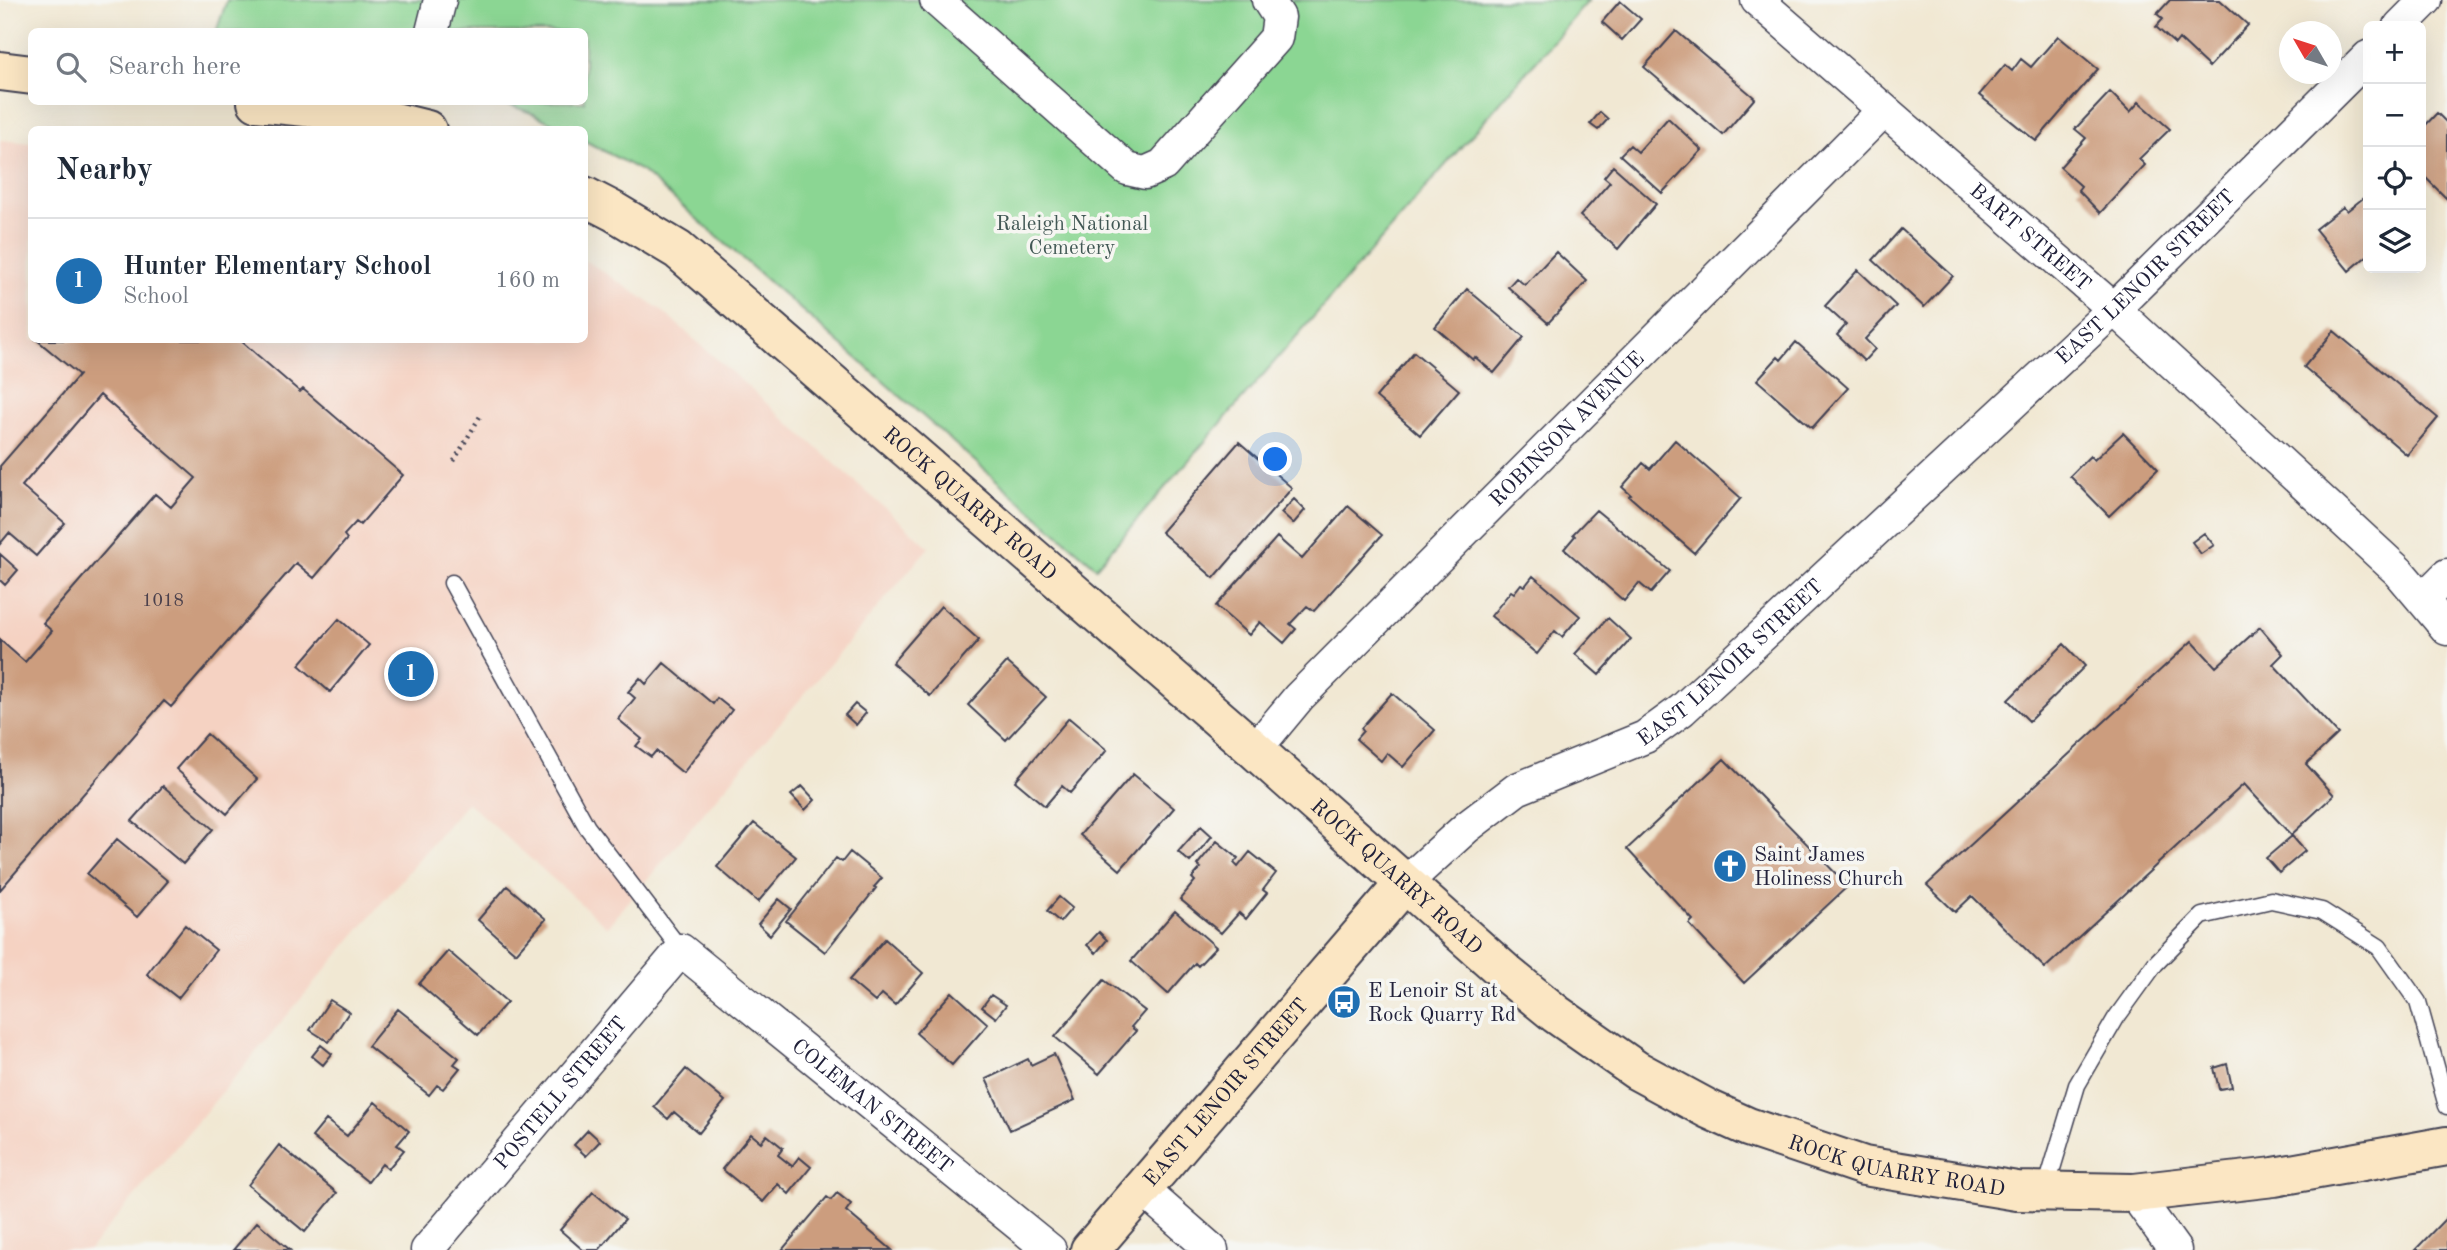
<!DOCTYPE html>
<meta charset="utf-8">
<style>
:root{--surface:#fff;--page:#f6f6f7;--text:#1f2937;--muted:#747a83;--line:#e0e1e3;--accent:#1f6fb2}
body{margin:0;font-family:"Old Standard TT",serif;background:var(--page);color:var(--text)}
.controls{position:absolute;right:21px;top:21px;display:grid;overflow:hidden;border-radius:10px;box-shadow:0 7px 28px #0002}
.controls button{width:63px;height:63px;display:grid;place-items:center;padding:0;border:0;border-bottom:2px solid var(--line);background:var(--surface);color:var(--text);font:35px sans-serif}
.compass{position:absolute;left:2279px;top:21px;width:63px;height:63px;border-radius:50%;background:var(--surface);box-shadow:0 7px 28px #0002;rotate:309deg}
.you{position:absolute;left:1276px;top:460px;width:24px;height:24px;margin:-18px;border:5px solid #fff;border-radius:50%;background:#1a73e8;box-shadow:0 0 0 10px #1a73e833}
.badge{display:grid;place-items:center;width:46px;height:46px;border-radius:50%;background:var(--accent);color:#fff;font-size:23px;font-weight:700}
.pin{position:absolute;translate:-50% -50%;border:4px solid #fff;box-shadow:0 2px 7px #0006}
.list{margin:0;padding:0;list-style:none}
h2{display:flex;justify-content:space-between;align-items:center;height:91px;margin:0;padding:0 28px;font-size:30px}
h2 small{font-size:23px;font-weight:400;color:var(--muted)}
.list li{display:grid;grid-template-columns:46px 1fr auto;gap:21px;align-items:center;box-sizing:border-box;height:126px;padding:0 28px;border-top:2px solid var(--line)}
.list b{display:block;font-size:26px;white-space:nowrap}
.list p{margin:0;font-size:23px;white-space:nowrap;color:var(--muted)}
.list em{font-size:23px;font-style:normal;color:var(--muted)}
.icon{flex:none;width:38px;height:38px;fill:none;stroke:currentColor;stroke-width:2;stroke-linecap:round;stroke-linejoin:round}
.map{position:relative;flex:none;width:2447px;height:1250px;overflow:hidden}
.search{position:absolute;background:var(--surface);box-shadow:0 7px 28px #0002;left:28px;top:28px;width:560px;height:77px;display:flex;align-items:center;gap:18px;box-sizing:border-box;padding:0 24px;border-radius:10px;color:var(--muted);font-size:26px}
.panel{position:absolute;background:var(--surface);box-shadow:0 7px 28px #0002;left:28px;top:126px;width:560px;height:217px;border-radius:10px}
.map>svg:first-child{display:block}
</style>
<div class="map">
<svg width="2447" height="1250" viewBox="0 0 2447 1250">
<rect width="100%" height="100%" fill="#f6f6f2"/>
<filter id="ink" filterUnits="userSpaceOnUse"><feTurbulence type="fractalNoise" baseFrequency=".0143" numOctaves="2"/><feDisplacementMap in="SourceGraphic" scale="14" xChannelSelector="R" yChannelSelector="G"/><feConvolveMatrix kernelMatrix="1 2 1 2 8 2 1 2 1" color-interpolation-filters="sRGB"/></filter>
<filter id="wash" filterUnits="userSpaceOnUse"><feTurbulence type="fractalNoise" baseFrequency=".00686" numOctaves="4" result="noise"/><feDisplacementMap in="SourceGraphic" scale="28" xChannelSelector="R" yChannelSelector="G"/><feGaussianBlur stdDeviation="1.57" result="paint"/><feColorMatrix in="noise" values="0 0 0 0 0 0 0 0 0 0 0 0 0 0 0 0 0 1.4 0 .05"/><feComposite in="paint" operator="in"/></filter>
<g filter="url(#wash)">
<rect width="100%" height="100%" fill="#f1e8d3"/>
<path fill="#f5d2c2" d="M0 140 31 143 32 340H584L585 260 660 309 929 547 607 927 467 802 89 1250H0Z"/>
<path fill="#8bd693" stroke="#567c67" stroke-width="2" d="M227 0H1589L1096 567 642 171 585 141 584 130 563 129 534 114 501 102H584V32H216Z"/>
<g id="blocks">
<path fill="#cc9d7e" d="M2170 0H2220L2248 25 2209 67 2179 39 2175 44 2156 27 2163 19 2157 14Z
M1620 1 1641 19 1622 40 1602 22Z
M1676 31 1755 98 1723 135 1644 67Z
M2058 36 2098 69 2036 141 1979 95 2005 65 2012 71 2021 59 2031 67Z
M2110 92 2130 112 2139 102 2170 129 2139 159 2145 165 2100 213 2078 190 2081 186 2060 167 2086 138 2075 129Z
M1600 112 1608 119 1598 130 1590 124Z
M2437 113 2447 123V199L2421 173V130Z
M1668 118 1702 150 1662 193 1620 155 1630 145 1638 152Z
M1613 166 1656 204 1618 249 1580 216 1610 182 1604 177Z
M2367 195 2368 255 2349 271 2315 229 2343 207 2347 211Z
M1901 229 1953 276 1924 307 1873 260Z
M1556 252 1587 281 1548 323 1508 287 1516 278 1525 285Z
M1858 270 1896 306 1865 339 1875 349 1864 361 1837 335 1846 325 1825 306Z
M1467 289 1524 337 1494 373 1475 357 1473 360 1435 327Z
M2334 331 2438 418 2407 455 2304 367Z
M37 340H240L300 392 303 389 403 475 360 525 356 522 344 535 347 539 314 578 296 563 171 707 164 701 0 890V640L25 662 52 631 43 623 155 494 171 507 196 478 100 395 22 486 65 523 36 556 9 533 0 544V466L79 375Z
M1796 342 1848 388 1812 428 1757 380 1778 357 1781 360Z
M1414 352 1459 390 1420 435 1376 397Z
M2123 433 2158 469 2109 516 2070 476 2090 456 2094 460Z
M1675 440 1741 498 1694 553 1629 496 1631 495 1622 487 1643 463 1650 469Z
M1239 442 1292 488 1214 578 1161 532Z
M1294 499 1305 510 1293 524 1281 513Z
M1348 506 1382 535 1314 611 1307 606 1290 624 1296 629 1284 643 1260 622 1249 635 1216 606 1277 537 1302 559Z
M1596 510 1670 571 1651 593 1639 583 1624 601 1564 549 1575 536 1573 534Z
M2204 533 2214 545 2201 554 2192 542Z
M0 554 18 570 5 585 0 580Z
M1533 576 1580 616 1562 637 1555 631 1537 654 1491 616 1511 591 1514 593 1521 584 1525 586Z
M941 606 979 640 930 696 892 663Z
M1608 618 1631 639 1599 675 1575 654Z
M339 619 369 645 330 692 299 665Z
M2260 627 2283 654 2273 664 2338 734 2306 764 2334 795 2291 835 2244 784 2045 968 1972 896 1955 912 1927 885 2192 641 2216 667Z
M2064 644 2085 666 2029 721 2008 700Z
M1007 662 1046 697 1006 740 968 705Z
M664 663 713 704 717 698 732 710 683 773 656 751 651 757 636 746 642 739 618 719 635 698 628 692 640 678 646 684Z
M1392 693 1435 730 1403 767 1387 753 1381 761 1356 739 1363 731 1361 728Z
M855 704 866 713 856 725 845 715Z
M1069 718 1107 750 1070 793 1062 786 1045 806 1015 781Z
M207 734 257 779 227 814 176 769Z
M1724 759 1848 886 1744 983 1689 924 1693 920 1627 849Z
M1133 774 1174 808 1120 870 1080 835Z
M163 786 213 829 183 864 132 821Z
M802 786 815 800 805 810 791 795Z
M754 823 796 857 758 902 717 867Z
M1201 826 1212 836 1190 862 1178 852Z
M2292 836 2305 851 2279 873 2266 858Z
M117 839 168 881 137 917 87 874Z
M1217 841 1238 858 1234 863 1238 867 1250 852 1276 873 1263 890 1267 893 1246 919 1239 913 1221 933 1180 899 1195 881 1192 878 1201 868 1197 865Z
M850 852 882 878 874 887 876 888 825 952 786 921 836 858 842 862Z
M507 886 546 919 516 953 478 920Z
M1059 897 1072 908 1060 922 1047 911Z
M779 899 791 909 770 935 758 924Z
M1175 911 1216 947 1198 966 1195 963 1168 994 1131 961Z
M185 925 216 950 178 998 147 974Z
M1099 932 1107 940 1096 953 1087 945Z
M885 939 923 973 895 1005 882 994 875 1002 849 980Z
M448 951 507 1002 478 1035 419 984Z
M1104 980 1145 1011 1131 1027 1136 1031 1099 1074 1055 1037Z
M952 992 988 1024 952 1065 916 1033Z
M991 995 1006 1005 996 1018 982 1007Z
M330 1000 349 1012 329 1042 310 1030Z
M398 1009 459 1058 454 1064 460 1068 443 1089 437 1085 429 1095 368 1046Z
M321 1045 332 1054 323 1065 312 1056Z
M1054 1054 1075 1100 1010 1130 986 1079 1028 1059 1031 1065Z
M2227 1064 2232 1087 2219 1089 2214 1068Z
M686 1069 725 1101 699 1133 674 1112 668 1119 654 1107Z
M375 1102 409 1131 397 1145 404 1150 388 1169 382 1164 368 1182 312 1137 326 1120 347 1136Z
M588 1130 600 1141 586 1156 574 1145Z
M751 1134 761 1142 767 1135 783 1148 778 1155 792 1166 799 1157 811 1167 789 1194 778 1184 763 1202 722 1169Z
M279 1145 337 1193 305 1232 248 1185Z
M593 1192 625 1219 599 1250H583L560 1230Z
M837 1193 851 1204 846 1211 892 1250H782L827 1197 831 1200Z
M2447 1217V1250H2415Z
M257 1222 290 1250H233Z"/>
</g>
</g>
<g filter="url(#ink)">
<use href="#blocks" fill-opacity="0" stroke="#414052" stroke-width="2"/>
<g fill="none" stroke-linecap="round" stroke-linejoin="round">
<g stroke="#414052" stroke-width="19">
<path id="service" d="M452 583 587 827 681 950
M2045 1192 2077 1085 2116 1018 2155 964 2202 916 2271 900 2322 911 2379 947 2418 1002 2447 1106"/>
</g>
<g stroke="#414052" stroke-width="35">
<g id="minor">
<path d="M936 0 1127 169 1145 173 1163 165 1276 38 1279 17 1268 0"/>
<path id="s1" d="M1757 0 2114 309 2399 572 2447 629"/>
<path d="M2400 26 2426 0"/>
<path d="M432 32 440 0"/>
<path d="M2423 599 2447 575"/>
<path id="s2" d="M1255 750 1299 697 1883 111"/>
<path id="s3" d="M1404 884 1467 827 1517 789 1645 737 1682 710 2114 309 2368 57"/>
<path d="M1142 1189 1212 1250"/>
<path d="M2134 1193 2175 1250"/>
<path id="s4" d="M427 1250 681 950 1050 1250"/>
</g>
</g>
<g stroke="#414052" stroke-width="42">
<g id="secondary">
<path d="M0 71 32 75"/>
<path d="M257 102 354 112 427 130"/>
<path id="s5" d="M584 196 613 211 678 250 1255 750 1508 975 1556 1014 1636 1070 1708 1109 1748 1127 1864 1166 2017 1191 2134 1193 2274 1177 2447 1146"/>
<path id="s6" d="M1090 1250 1404 884"/>
</g>
</g>
<path stroke="#414052" stroke-width="4.5" stroke-dasharray="2 5" stroke-linecap="butt" d="M454 461 482 413"/>
<use href="#service" stroke="#fff" stroke-width="16"/>
<use href="#minor" stroke="#fff" stroke-width="32"/>
<use href="#secondary" stroke="#fbe6c3" stroke-width="38"/>
</g>
</g>
<defs>
<g id="church-disc" transform="scale(1.75)"><circle r="9.5" fill="#1f6fb2" stroke="#f6f6f2"/><path d="M-1.2-6h2.4v3.5h3.3v2.4h-3.3V6h-2.4V-.1h-3.3v-2.4h3.3Z" fill="#fff"/></g>
<g id="bus-disc" transform="scale(1.75)"><circle r="9.5" fill="#1f6fb2" stroke="#f6f6f2"/><path d="M-5-6H5V4H4V6H2V4H-2V6H-4V4H-5ZM-3.5-4V0h7V-4ZM-3.5 1.2v1.5H-2V1.2ZM2 1.2v1.5H3.5V1.2Z" fill="#fff"/></g>
</defs>
<g fill-rule="evenodd">
<use href="#church-disc" x="1730" y="866"/>
<use href="#bus-disc" x="1344" y="1002"/>
</g>
<g text-anchor="middle" stroke-width="7" stroke-linejoin="round" paint-order="stroke">
<g font-size="18" fill="#4c414c">
<text x="163" y="606">1018</text>
</g>
<g font-size="21" fill="#425855" stroke="#f6f6f2">
<text x="1072" y="230">Raleigh National<tspan x="1072" dy="24">Cemetery</tspan></text>
</g>
<g font-size="21" fill="#22223b" stroke="#f6f6f2">
<text dy="7" stroke="none"><textPath href="#s1" startOffset="362">BART STREET</textPath></text>
<text dy="7" stroke="none"><textPath href="#s3" startOffset="966">EAST LENOIR STREET</textPath></text>
<text dy="7" stroke="none"><textPath href="#s2" startOffset="448">ROBINSON AVENUE</textPath></text>
<text dy="7" stroke="none"><textPath href="#s5" startOffset="495">ROCK QUARRY ROAD</textPath></text>
<text dy="7" stroke="none"><textPath href="#s3" startOffset="399">EAST LENOIR STREET</textPath></text>
<text dy="7" stroke="none"><textPath href="#s5" startOffset="1062">ROCK QUARRY ROAD</textPath></text>
<text dy="7" stroke="none"><textPath href="#s6" startOffset="208">EAST LENOIR STREET</textPath></text>
<text dy="7" stroke="none"><textPath href="#s4" startOffset="206">POSTELL STREET</textPath></text>
<text dy="7" stroke="none"><textPath href="#s4" startOffset="640">COLEMAN STREET</textPath></text>
<text dy="7" stroke="none"><textPath href="#s5" startOffset="1650">ROCK QUARRY ROAD</textPath></text>
</g>
<g font-size="21" fill="#22223b" stroke="#f6f6f2" text-anchor="start">
<text x="1754" y="861">Saint James<tspan x="1754" dy="24">Holiness Church</tspan></text>
<text x="1368" y="997">E Lenoir St at<tspan x="1368" dy="24">Rock Quarry Rd</tspan></text>
</g>
</g>
</svg>
<div class="controls">
<button>+</button>
<button>−</button>
<button><svg class="icon" aria-label="locate" viewBox="0 0 24 24"><circle cx="12" cy="12" r="6"/><path d="M12 2v4M12 18v4M2 12h4M18 12h4"/></svg></button>
<button><svg class="icon" aria-label="layers" viewBox="0 0 24 24"><path d="M12 4l9 5-9 5-9-5zM3 14l9 5 9-5"/></svg></button>
</div>
<svg class="compass" viewBox="-18 -18 36 36"><path d="M0-13l5 13h-10z" fill="#e53935"/><path d="M0 13l5-13h-10z" fill="#747a83"/></svg>
<div class="you"></div>
<div class="pin badge" style="left:411px;top:674px">1</div>
<div class="search"><svg class="icon" aria-label="search" viewBox="0 0 24 24"><circle cx="10" cy="10" r="6"/><path d="M15 15l6 6"/></svg>Search here</div>
<section class="panel">
<h2>Nearby<small></small></h2>
<ul class="list">
<li><span class="badge">1</span><div><b>Hunter Elementary School</b><p>School</p></div><em>160 m</em></li>
</ul>
</section>
</div>
